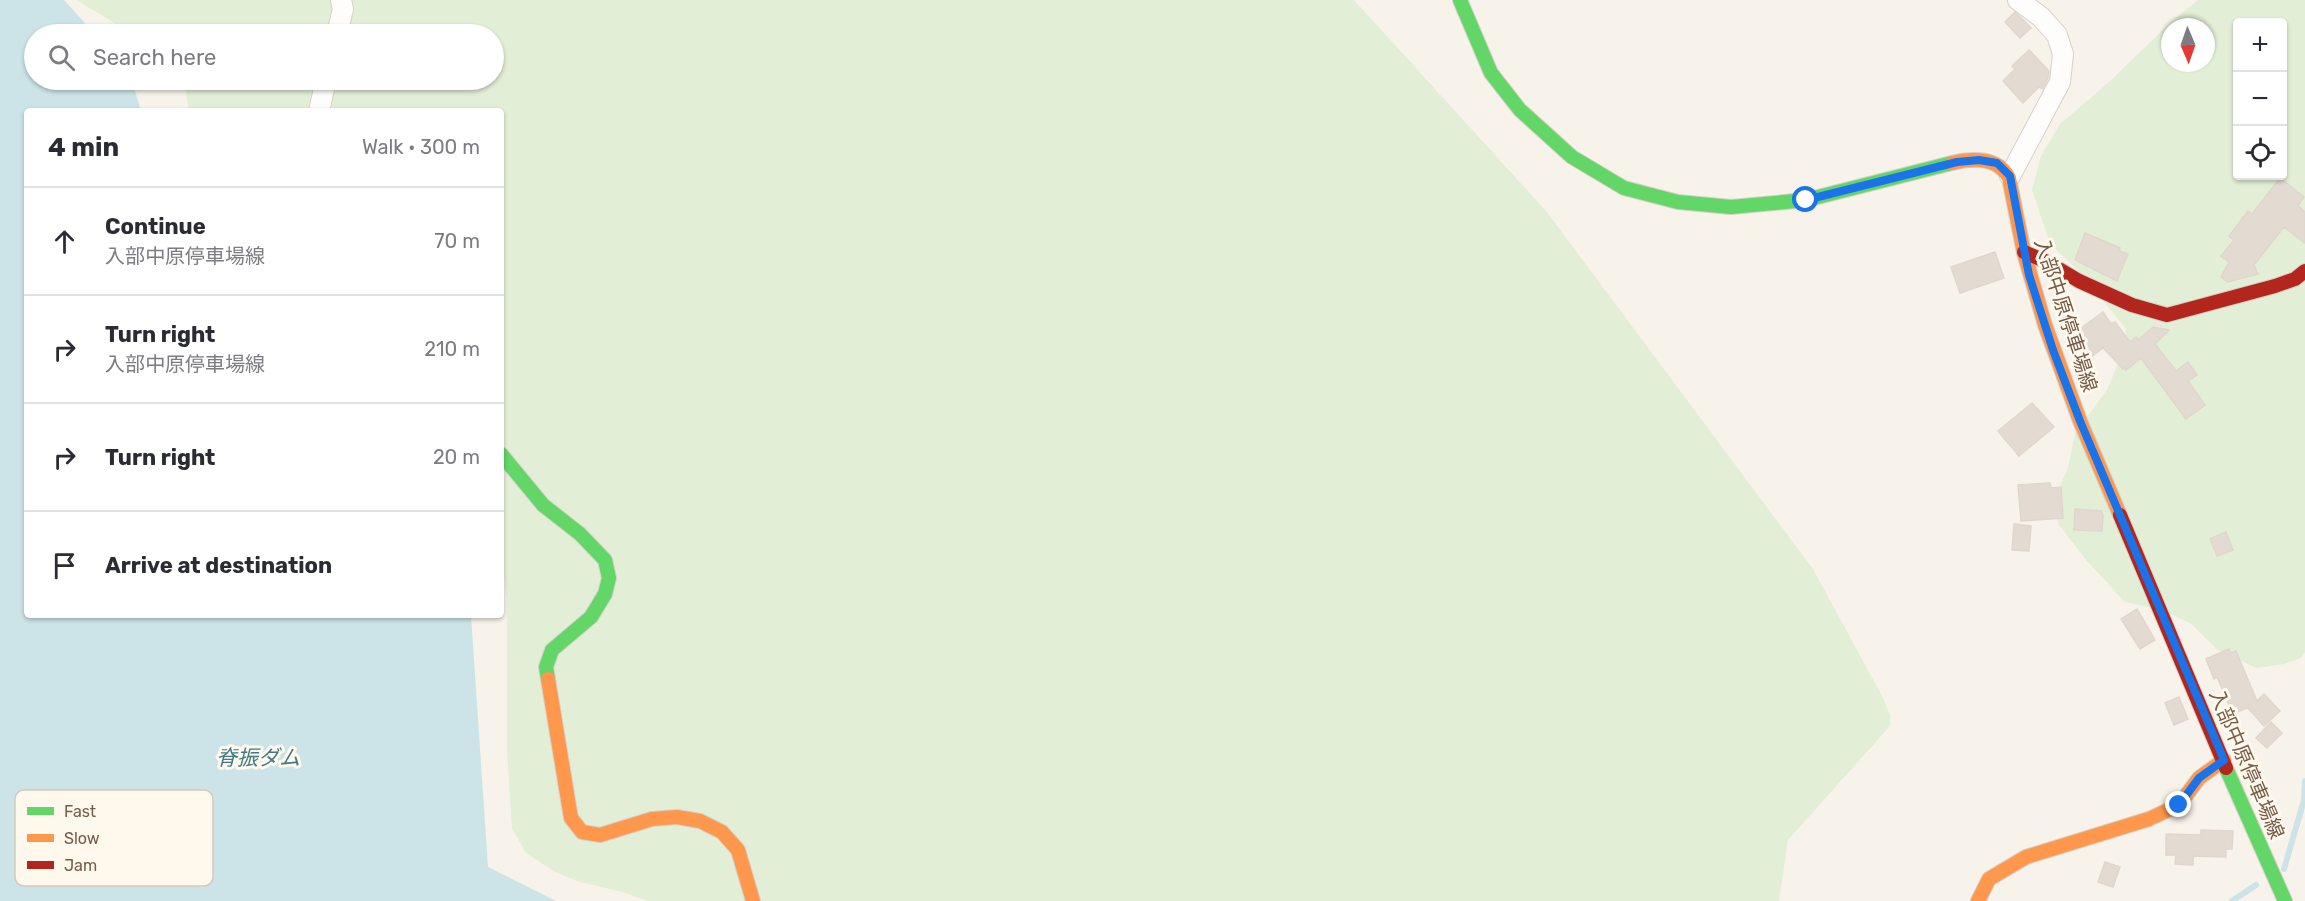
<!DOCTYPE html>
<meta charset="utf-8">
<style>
:root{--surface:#fff;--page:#f7f7f7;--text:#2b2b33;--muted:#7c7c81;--line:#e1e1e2}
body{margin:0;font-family:Rubik,"Noto Sans JP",sans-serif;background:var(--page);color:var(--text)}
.controls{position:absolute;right:18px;top:18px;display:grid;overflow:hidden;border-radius:6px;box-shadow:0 2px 4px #0004}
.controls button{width:54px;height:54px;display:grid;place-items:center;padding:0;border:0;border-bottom:2px solid var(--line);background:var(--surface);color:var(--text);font:30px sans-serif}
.compass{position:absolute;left:2161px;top:18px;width:54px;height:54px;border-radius:50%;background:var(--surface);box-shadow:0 2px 4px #0004;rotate:178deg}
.stop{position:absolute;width:18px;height:18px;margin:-14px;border:4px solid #1a73e8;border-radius:50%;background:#fff}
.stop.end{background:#1a73e8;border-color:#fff;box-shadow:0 2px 6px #0008}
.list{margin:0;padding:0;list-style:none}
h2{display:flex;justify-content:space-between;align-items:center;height:78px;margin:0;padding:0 24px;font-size:26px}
h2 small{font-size:20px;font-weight:400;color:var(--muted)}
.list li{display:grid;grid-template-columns:39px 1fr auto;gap:18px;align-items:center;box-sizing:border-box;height:108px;padding:0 24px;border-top:2px solid var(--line)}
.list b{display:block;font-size:22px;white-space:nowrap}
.list p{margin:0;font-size:20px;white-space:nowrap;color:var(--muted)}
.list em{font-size:20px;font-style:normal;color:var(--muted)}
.icon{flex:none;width:33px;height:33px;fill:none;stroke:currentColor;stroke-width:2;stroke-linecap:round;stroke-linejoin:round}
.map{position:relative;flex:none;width:2305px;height:901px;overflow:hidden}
.search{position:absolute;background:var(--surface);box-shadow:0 2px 4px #0004;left:24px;top:24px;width:480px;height:66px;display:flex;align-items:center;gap:15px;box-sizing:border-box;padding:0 21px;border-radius:33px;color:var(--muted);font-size:22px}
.panel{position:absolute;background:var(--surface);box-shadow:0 2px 4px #0004;left:24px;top:108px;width:480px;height:510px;border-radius:6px}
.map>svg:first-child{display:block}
</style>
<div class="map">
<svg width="2305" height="901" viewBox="0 0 2305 901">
<rect width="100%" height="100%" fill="#f7f3ea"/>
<path fill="#e2eed5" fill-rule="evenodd" d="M76 0H1354L1546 211 1813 569 1882 696 1890 715V726L1788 840 1779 901H647L626 893 577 881 555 872 526 853 512 828 507 752V601L504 573 501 570V111H189L186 92 177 80H494V34H129L110 20Z
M2198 0H2305V652L2301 658 2284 664 2256 668 2218 650 2190 623 2162 610 2125 602 2087 561 2059 525 2053 502 2068 468 2075 433 2107 390 2125 347 2126 329 2081 273 2050 244 2032 190 2041 156 2060 124 2108 83 2171 22ZM2238 22H2282V176H2238ZM2170 27H2206V63H2170Z"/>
<path fill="#cce4e7" d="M0 0H64L95 34H34V80H132L141 111H27V615H471L488 867 556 901H0Z"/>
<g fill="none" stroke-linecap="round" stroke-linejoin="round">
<path stroke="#cce4e7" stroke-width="6" d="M2284 869 2304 800 2305 781
M2232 901 2256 885"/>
</g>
<path fill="#e3dbd2" stroke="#e0d6cc" stroke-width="1.5" d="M2015 12 2031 28 2020 38 2005 22Z
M2029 50 2049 71 2048 78 2043 89 2039 87 2023 103 2003 81 2015 69 2012 66Z
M2280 178 2304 197 2298 206 2305 212V243L2284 227 2254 265 2258 274 2228 282 2221 277 2229 262 2221 256 2234 240 2229 236 2248 211 2252 214Z
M2085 233 2120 248 2119 251 2128 254 2117 281 2075 260Z
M1995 252 2004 278 1960 293 1951 267Z
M2103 312 2111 324 2115 322 2130 342 2136 337 2138 340 2153 327 2169 330 2155 344 2176 371 2188 362 2197 375 2188 381 2205 405 2186 419 2141 358 2126 370 2124 367 2123 369 2103 348 2086 361 2068 338Z
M2032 403 2054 427 2019 456 1998 431Z
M2050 483 2051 488 2061 487 2063 518 2021 521 2018 485Z
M2075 509 2101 511 2103 515 2102 531 2074 530Z
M2014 524 2031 526 2029 551 2012 550Z
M2226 532 2233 550 2217 556 2210 539Z
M2137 609 2155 640 2140 649 2121 619Z
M2229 649 2231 653 2236 651 2257 701 2264 694 2280 711 2264 726 2248 708 2249 707 2233 714 2217 677 2214 679 2206 659Z
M2179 697 2188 719 2174 725 2165 703Z
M2271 722 2282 733 2267 748 2256 738Z
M2201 830 2233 831 2232 849H2226V857L2193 856V865L2175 864 2176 855H2166V834L2201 835Z
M2105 862 2120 867 2113 887 2098 882Z"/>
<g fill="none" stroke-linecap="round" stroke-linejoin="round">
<g stroke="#d6d0c9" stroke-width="22">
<path id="street" d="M337 34 343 9 341 0
M319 111 326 80
M2010 176 2060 82 2063 54 2057 35 2041 17 2018 0"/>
</g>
<g stroke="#d6cfc7" stroke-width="16">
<path id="fast" d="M1460 0 1491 73 1520 110 1572 157 1624 188 1678 202 1731 207 1806 200 1952 163
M501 454 543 505 580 534 605 560 609 578 605 594 591 617 552 650 546 667 548 679
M2226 768 2285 901"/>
</g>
<g stroke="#d6cfc7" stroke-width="16">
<path id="slow" d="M1952 163C1972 158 1998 157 2009 178L2024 253 2045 325 2080 421 2120 515
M548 679 571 818 582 832 600 835 652 819 677 817 700 821 722 832 738 850 753 901
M1978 901 1989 879 2026 857 2149 819 2179 805 2199 778 2224 760"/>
</g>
<g stroke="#d6cfc7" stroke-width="16">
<path id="jam" d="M2024 252 2047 262 2079 281 2132 305 2167 315 2275 286 2295 279 2305 271
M2120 515 2226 768"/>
</g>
<use href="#street" stroke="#fefdfc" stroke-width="20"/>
<use href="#fast" stroke="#63d668" stroke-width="14"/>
<use href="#slow" stroke="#ff974d" stroke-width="14"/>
<use href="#jam" stroke="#b3261e" stroke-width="14"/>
</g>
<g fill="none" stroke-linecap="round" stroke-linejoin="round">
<path stroke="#1a73e8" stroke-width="8" d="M1806 200 1957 162 1979 160 1997 163 2010 176 2029 275 2053 350 2080 421 2224 760 2199 778 2179 805"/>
</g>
<g text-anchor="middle" stroke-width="6" stroke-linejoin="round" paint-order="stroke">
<g font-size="20" fill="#755c4a" stroke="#fff8ec">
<text transform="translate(2066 315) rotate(72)" y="7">入部中原停車場線</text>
<text transform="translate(2247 764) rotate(67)" y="7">入部中原停車場線</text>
</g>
<g font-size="21" font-style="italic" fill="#447a88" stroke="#fff8ec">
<text x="258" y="765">脊振ダム</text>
</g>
</g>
<rect x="15" y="790" width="198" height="96" rx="9" fill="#fff8ec" stroke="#d6c9bb" stroke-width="1.5"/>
<rect x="27" y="807" width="27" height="8" fill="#63d668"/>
<rect x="27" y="834" width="27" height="8" fill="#ff974d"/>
<rect x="27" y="861" width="27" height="8" fill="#b3261e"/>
<g font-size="16" fill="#755c4a">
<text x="64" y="817">Fast</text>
<text x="64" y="844">Slow</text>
<text x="64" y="871">Jam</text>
</g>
</svg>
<div class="controls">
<button>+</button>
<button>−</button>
<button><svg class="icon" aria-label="locate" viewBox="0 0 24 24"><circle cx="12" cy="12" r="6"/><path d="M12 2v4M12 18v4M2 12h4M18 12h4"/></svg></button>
</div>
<svg class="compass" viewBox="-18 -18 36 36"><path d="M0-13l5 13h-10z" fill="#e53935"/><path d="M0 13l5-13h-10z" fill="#7c7c81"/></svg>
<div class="stop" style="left:1806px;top:200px"></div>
<div class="stop end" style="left:2179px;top:805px"></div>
<div class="search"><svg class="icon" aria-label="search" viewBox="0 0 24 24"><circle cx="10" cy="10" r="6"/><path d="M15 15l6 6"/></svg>Search here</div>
<section class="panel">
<h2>4 min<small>Walk · 300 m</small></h2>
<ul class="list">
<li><svg class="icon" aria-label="ahead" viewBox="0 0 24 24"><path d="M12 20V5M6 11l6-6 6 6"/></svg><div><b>Continue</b><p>入部中原停車場線</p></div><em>70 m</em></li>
<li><svg class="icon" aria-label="right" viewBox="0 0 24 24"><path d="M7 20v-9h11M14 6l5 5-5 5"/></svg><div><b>Turn right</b><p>入部中原停車場線</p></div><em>210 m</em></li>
<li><svg class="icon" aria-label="right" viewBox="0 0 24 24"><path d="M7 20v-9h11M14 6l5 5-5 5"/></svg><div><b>Turn right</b></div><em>20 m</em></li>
<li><svg class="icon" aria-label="arrive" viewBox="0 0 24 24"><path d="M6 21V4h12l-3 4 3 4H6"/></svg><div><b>Arrive at destination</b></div></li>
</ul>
</section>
</div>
